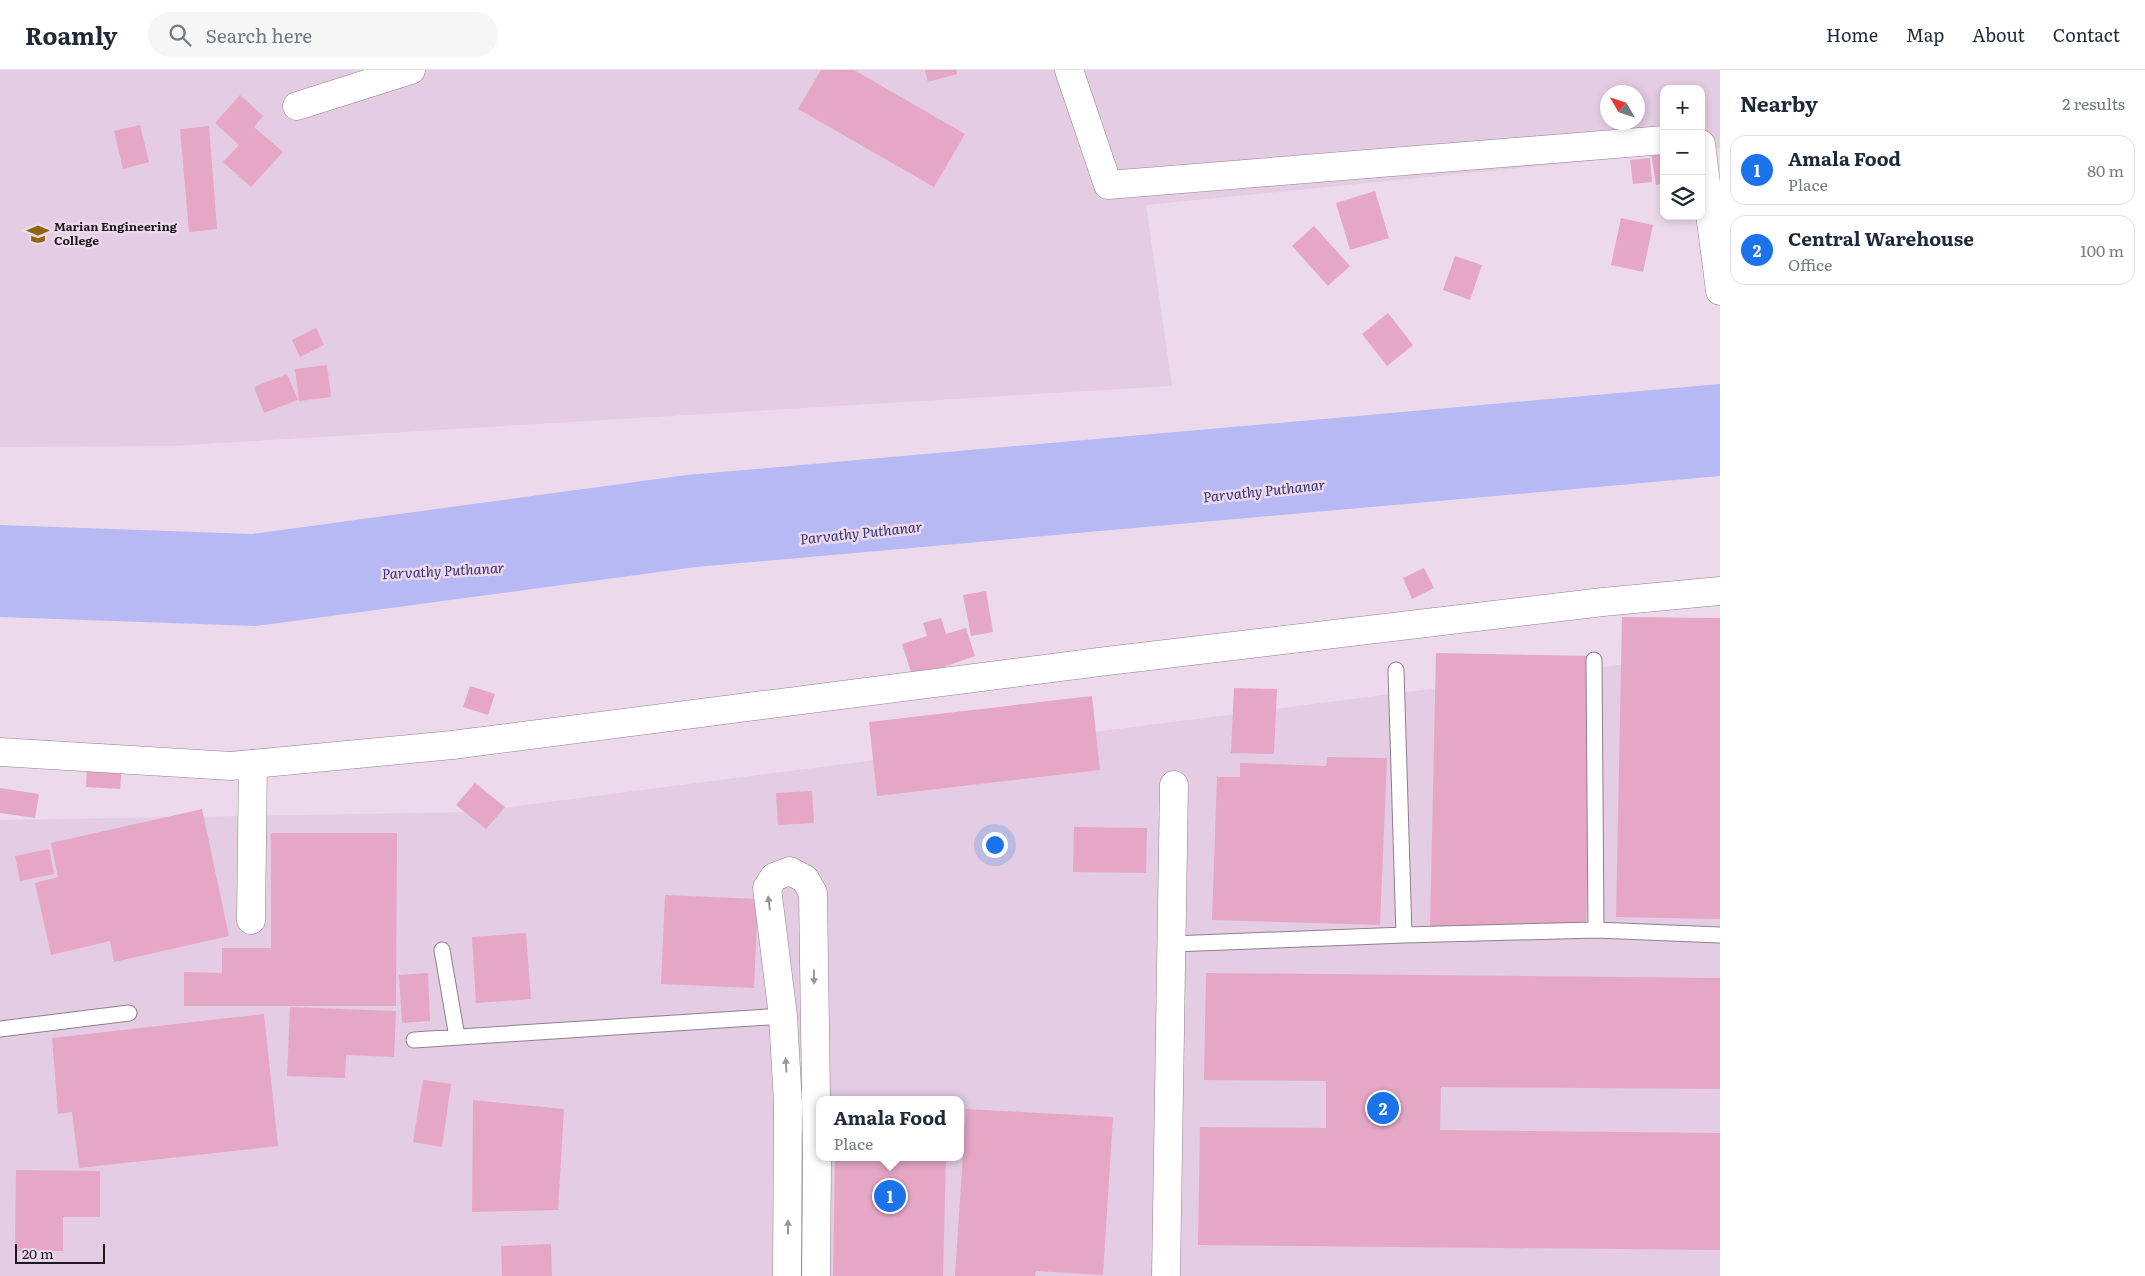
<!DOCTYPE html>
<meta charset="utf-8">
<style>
:root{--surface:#fff;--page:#f6f6f7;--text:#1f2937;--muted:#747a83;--line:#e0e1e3;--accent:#1a73e8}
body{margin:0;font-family:Literata,serif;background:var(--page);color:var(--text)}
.controls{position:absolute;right:15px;top:15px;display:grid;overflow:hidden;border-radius:10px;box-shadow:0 2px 8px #0003}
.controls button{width:45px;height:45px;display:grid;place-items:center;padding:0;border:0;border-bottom:1px solid var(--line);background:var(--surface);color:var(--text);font:25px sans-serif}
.compass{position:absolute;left:1600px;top:15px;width:45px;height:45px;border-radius:50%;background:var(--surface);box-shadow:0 2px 8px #0003;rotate:309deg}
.scale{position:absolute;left:15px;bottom:12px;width:90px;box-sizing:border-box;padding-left:5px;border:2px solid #1f181f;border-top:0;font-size:14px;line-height:18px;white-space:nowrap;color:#1f181f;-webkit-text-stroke:4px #ecdaec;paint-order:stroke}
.you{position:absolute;left:994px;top:774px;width:18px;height:18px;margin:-12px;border:4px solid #fff;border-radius:50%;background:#1a73e8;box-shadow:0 0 0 8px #1a73e833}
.badge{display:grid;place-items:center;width:32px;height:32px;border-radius:50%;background:var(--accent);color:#fff;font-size:16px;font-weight:700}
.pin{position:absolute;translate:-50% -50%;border:2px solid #fff;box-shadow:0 1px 5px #0006}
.popup{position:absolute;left:816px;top:1026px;width:148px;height:65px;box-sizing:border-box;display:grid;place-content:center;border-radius:10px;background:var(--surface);filter:drop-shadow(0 1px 4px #0005);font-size:16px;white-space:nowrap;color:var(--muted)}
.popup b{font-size:19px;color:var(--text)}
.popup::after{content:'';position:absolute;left:50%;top:100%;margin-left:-10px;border:10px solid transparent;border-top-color:var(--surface)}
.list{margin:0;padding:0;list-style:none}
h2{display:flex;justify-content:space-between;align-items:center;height:65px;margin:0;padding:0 20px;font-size:21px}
h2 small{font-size:16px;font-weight:400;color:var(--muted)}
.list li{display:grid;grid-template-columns:32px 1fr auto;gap:15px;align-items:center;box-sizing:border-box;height:70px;margin:0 10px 10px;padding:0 10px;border:1px solid var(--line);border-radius:15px}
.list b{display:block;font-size:19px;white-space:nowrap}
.list p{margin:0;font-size:16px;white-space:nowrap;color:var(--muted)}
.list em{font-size:16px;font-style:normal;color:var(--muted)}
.icon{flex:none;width:28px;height:28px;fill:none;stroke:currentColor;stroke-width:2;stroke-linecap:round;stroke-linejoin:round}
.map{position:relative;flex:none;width:1720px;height:1206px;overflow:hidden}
header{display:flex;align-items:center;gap:30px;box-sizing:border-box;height:70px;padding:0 25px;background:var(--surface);border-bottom:1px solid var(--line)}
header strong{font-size:24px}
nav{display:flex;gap:28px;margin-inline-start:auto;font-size:18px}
.search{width:350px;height:45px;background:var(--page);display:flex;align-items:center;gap:12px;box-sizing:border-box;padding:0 18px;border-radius:28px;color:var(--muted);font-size:19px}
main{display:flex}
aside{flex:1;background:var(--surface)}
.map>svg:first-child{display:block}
</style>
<header>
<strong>Roamly</strong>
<div class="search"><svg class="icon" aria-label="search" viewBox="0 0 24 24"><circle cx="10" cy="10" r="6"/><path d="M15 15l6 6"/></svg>Search here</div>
<nav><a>Home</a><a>Map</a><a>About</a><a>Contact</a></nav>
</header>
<main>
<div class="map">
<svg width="1720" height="1206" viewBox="0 0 1720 1206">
<rect width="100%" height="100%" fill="#ecdaec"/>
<path fill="#e4cce3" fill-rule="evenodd" d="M0 0H1720V78L1701 80V19H1664V84L1146 135 1172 316 172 376 0 377ZM1608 22H1638V52H1608Z
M1720 582V1206H0V750L470 742ZM820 1030H960V1087H820Z"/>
<path fill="#b6b9f3" d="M1720 314V406L696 497 256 556 0 547V455L252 464 687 405Z"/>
<path fill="#e5a7c5" d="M821 0H854L965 64 934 117 798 39Z
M925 0H956L957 4 928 12Z
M240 25 263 46 254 57 283 82 251 117 223 92 239 75 215 53Z
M140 55 149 92 123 99 114 61Z
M209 56 217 159 189 162 180 59Z
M1664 81V113L1656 115 1651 83Z
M1650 88 1652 112 1633 114 1630 90Z
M1375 121 1389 168 1350 180 1336 133Z
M1621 148 1653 155 1643 202 1611 195Z
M1314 156 1350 196 1328 216 1292 176Z
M1455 186 1482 195 1470 230 1443 220Z
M1388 243 1413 275 1387 296 1362 264Z
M316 258 324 275 300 287 292 270Z
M327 295 331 327 299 331 295 299Z
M287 304 298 330 264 343 254 317Z
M1424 498 1434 518 1412 529 1403 508Z
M986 521 993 562 971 566 963 525Z
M1622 547 1720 548V849L1616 847Z
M941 548 946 564 966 558 975 586 913 608 902 574 927 566 923 553Z
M1436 583 1592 586 1586 860 1430 858Z
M470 616 495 624 488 645 463 637Z
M1234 618 1277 619 1274 684 1231 683Z
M1092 626 1100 700 877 726 869 652Z
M1327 687 1387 688 1380 855 1212 850 1217 707H1240V693L1326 696Z
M87 694 122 696 120 719 86 717Z
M475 713 505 737 486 759 456 735Z
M0 718 39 724 35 748 0 743Z
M812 721 814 753 778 755 776 723Z
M202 739 229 866 114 892 110 871 51 885 35 813 58 807 51 773Z
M1074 757 1147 758 1146 803 1073 802Z
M271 763H397L396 936H184V902L222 903V878H271Z
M49 779 54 804 20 811 15 786Z
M665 825 758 829 754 918 661 914Z
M526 863 531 929 476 933 472 867Z
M428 903 430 951 402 953 399 905Z
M1206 903 1720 908V1019L1441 1017 1440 1060 1720 1063V1180L1198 1175 1200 1057 1326 1058V1011L1204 1010Z
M290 937 396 941 394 987 346 985 345 1008 287 1006Z
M264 944 278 1076 79 1098 72 1042 58 1044 52 968Z
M423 1010 451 1014 442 1077 413 1072Z
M473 1030 564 1039 558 1140 472 1142Z
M966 1039 1113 1047 1103 1205 1036 1201 1035 1206H955Z
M835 1087H946L943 1206H833Z
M16 1100 100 1101V1147H63V1181H15Z
M551 1174 552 1206H502L501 1176Z"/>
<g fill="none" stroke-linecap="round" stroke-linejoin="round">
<g stroke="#907f8f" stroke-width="17">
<path id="lane" d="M1594 590 1596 860
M1396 600 1404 865
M1172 874 1404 865 1596 860 1720 865
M442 880 457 967
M0 959 129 943
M414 970 783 946"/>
</g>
<g stroke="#907f8f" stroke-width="29">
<path id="street" d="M1069 0 1108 115 1664 70
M297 36 411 0
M1701 74 1720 221
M251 850 253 694
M787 1206 788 1034 783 946 767 818 774 807 790 801 805 809 813 823 817 1091 816 1206
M1166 1206 1174 715"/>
</g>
<g stroke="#907f8f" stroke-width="29">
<path id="secondary" d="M0 682 231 696 452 675 1107 591 1603 532 1720 521"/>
</g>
<use href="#lane" stroke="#fff" stroke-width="15"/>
<use href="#street" stroke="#fff" stroke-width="28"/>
<use href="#secondary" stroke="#fff" stroke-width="28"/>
</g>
<defs><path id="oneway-solid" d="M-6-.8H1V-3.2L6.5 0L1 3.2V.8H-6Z" transform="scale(1.25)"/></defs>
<g fill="#9a979a">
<use href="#oneway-solid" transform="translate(769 833) rotate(-97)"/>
<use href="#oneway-solid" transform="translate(814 907) rotate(89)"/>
<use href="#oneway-solid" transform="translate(786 995) rotate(-93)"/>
<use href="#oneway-solid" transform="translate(788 1157) rotate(-90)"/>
</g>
<defs>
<g id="university-bare" transform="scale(1.725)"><path d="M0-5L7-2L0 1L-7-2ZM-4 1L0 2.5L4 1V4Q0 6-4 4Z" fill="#8f660d" stroke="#ecdaec" stroke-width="2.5" paint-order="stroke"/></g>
</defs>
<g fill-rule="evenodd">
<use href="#university-bare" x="38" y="164"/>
</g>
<g text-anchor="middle" stroke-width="5" stroke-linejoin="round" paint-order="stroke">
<g font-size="12" font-weight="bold" fill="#1f181f" stroke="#ecdaec" text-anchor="start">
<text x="54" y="161">Marian Engineering<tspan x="54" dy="14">College</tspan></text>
</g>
<g font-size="14" font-style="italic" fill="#343073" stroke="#ecdaec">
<text transform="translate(1264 421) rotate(-6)" y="5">Parvathy Puthanar</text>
<text transform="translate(861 463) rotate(-6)" y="5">Parvathy Puthanar</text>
<text transform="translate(443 501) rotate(-3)" y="5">Parvathy Puthanar</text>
</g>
</g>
</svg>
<div class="controls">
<button>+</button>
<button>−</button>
<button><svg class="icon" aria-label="layers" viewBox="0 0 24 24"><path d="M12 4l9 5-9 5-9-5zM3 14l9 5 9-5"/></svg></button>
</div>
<svg class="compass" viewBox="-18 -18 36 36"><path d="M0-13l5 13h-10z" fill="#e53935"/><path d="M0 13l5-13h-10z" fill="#747a83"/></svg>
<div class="scale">20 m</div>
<div class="you"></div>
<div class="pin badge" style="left:890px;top:1126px">1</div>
<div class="popup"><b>Amala Food</b>Place</div>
<div class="pin badge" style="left:1383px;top:1038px">2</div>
</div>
<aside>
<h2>Nearby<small>2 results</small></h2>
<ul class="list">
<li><span class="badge">1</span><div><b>Amala Food</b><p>Place</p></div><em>80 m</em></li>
<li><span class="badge">2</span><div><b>Central Warehouse</b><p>Office</p></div><em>100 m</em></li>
</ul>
</aside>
</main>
